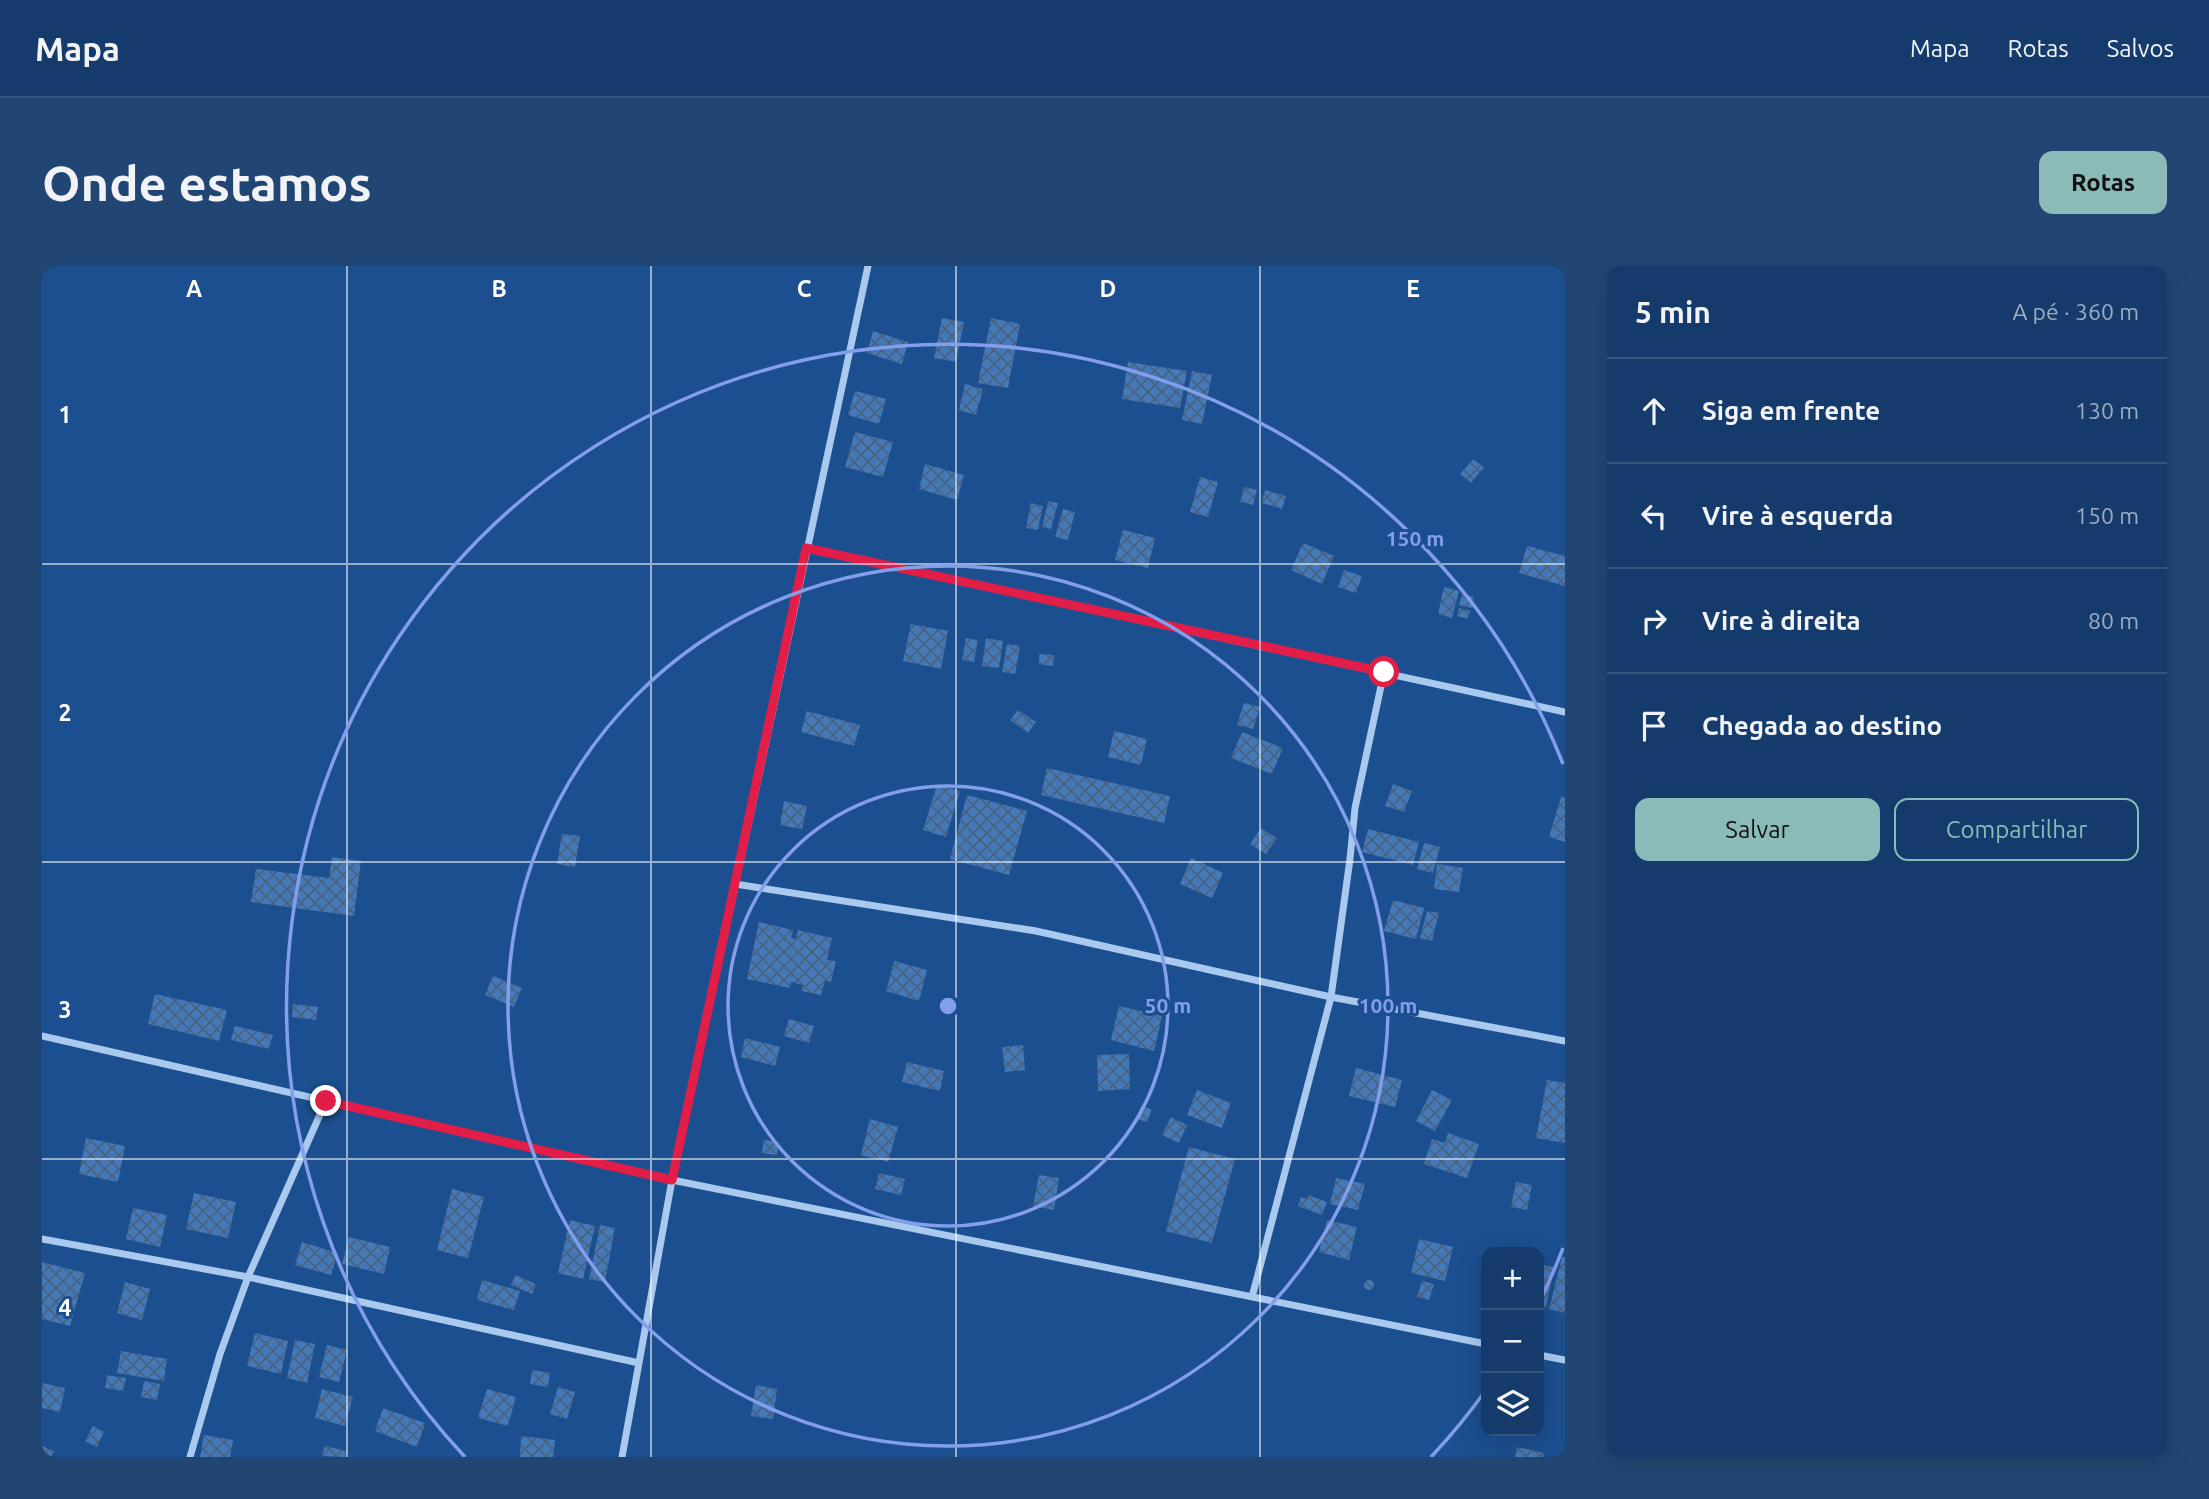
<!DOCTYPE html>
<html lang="pt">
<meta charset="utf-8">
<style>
:root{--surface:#143b6b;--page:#214673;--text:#f1f3f6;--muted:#9dadc1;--line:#33557e;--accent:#8bbbb9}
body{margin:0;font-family:Ubuntu,sans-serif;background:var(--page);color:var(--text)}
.controls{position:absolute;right:21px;bottom:21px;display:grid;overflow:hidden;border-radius:14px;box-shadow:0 7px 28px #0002}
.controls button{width:63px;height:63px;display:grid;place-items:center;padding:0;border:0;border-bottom:2px solid var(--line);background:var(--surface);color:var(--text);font:35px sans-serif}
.stop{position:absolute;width:21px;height:21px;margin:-16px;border:5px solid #e11d48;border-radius:50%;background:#fff}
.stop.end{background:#e11d48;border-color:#fff;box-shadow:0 2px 7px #0008}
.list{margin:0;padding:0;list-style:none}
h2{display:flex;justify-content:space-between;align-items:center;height:91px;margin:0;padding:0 28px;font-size:30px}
h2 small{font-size:23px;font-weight:400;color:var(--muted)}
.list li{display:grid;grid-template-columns:46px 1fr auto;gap:21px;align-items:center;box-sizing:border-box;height:105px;padding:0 28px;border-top:2px solid var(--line)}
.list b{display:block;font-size:26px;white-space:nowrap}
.list em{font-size:23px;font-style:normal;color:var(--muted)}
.actions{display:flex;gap:14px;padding:21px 28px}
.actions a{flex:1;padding:16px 0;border:2px solid var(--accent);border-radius:14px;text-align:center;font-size:24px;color:var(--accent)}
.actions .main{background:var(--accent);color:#111}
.icon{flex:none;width:38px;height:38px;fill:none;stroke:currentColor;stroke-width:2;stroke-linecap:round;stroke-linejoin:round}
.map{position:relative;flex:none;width:1523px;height:1191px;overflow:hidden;border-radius:14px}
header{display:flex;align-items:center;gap:42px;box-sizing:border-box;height:98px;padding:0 35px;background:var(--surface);border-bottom:2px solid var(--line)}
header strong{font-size:33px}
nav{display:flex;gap:38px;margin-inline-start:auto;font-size:24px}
.intro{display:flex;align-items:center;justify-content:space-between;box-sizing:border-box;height:168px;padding:0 42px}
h1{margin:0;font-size:49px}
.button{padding:18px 32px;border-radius:14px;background:var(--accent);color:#111;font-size:24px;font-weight:700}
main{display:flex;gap:42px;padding:0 42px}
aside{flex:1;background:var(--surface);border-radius:14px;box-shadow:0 7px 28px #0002}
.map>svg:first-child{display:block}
</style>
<header>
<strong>Mapa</strong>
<nav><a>Mapa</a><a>Rotas</a><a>Salvos</a></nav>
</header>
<div class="intro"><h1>Onde estamos</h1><a class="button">Rotas</a></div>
<main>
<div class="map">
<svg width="1523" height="1191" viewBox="0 0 1523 1191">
<defs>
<pattern id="building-cross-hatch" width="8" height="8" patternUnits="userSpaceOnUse" patternTransform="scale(1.75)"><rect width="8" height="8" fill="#4478b7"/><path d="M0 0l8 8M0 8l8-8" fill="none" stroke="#486282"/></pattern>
</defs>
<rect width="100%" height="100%" fill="#1b4f8f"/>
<path fill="url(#building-cross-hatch)" d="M900 52 922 56 914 96 892 92Z
M949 52 978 58 966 122 936 117Z
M831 65 866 76 860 98 825 87Z
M1086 96 1145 105 1138 142 1080 133Z
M1150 105 1170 109 1160 158 1140 154Z
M923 118 941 123 934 149 917 144Z
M813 125 844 133 837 158 806 149Z
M813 166 851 176 841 211 803 201Z
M1431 193 1442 201 1429 217 1418 208Z
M883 198 922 209 915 234 877 223Z
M1158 211 1176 216 1166 251 1148 246Z
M1202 221 1215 224 1211 239 1198 236Z
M1223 224 1244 230 1240 243 1220 237Z
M1006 235 1016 237 1009 263 1000 261Z
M989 237 1001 240 996 264 984 262Z
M1021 243 1033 246 1026 274 1013 271Z
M1081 264 1113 272 1106 302 1073 294Z
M1261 277 1292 290 1280 318 1249 304Z
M1485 280 1523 290V320L1477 307Z
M1302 304 1320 310 1314 327 1296 321Z
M1402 321 1417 325 1410 352 1396 348Z
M1420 328 1432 331 1430 342 1417 339Z
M1417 342 1428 345 1426 353 1415 350Z
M869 358 906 365 899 403 861 395Z
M924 372 936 374 932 396 920 394Z
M944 372 961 375 957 402 940 400Z
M965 378 978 380 973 408 960 406Z
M997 388 1012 389 1011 400 997 398Z
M1202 437 1218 441 1211 463 1195 459Z
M976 444 994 456 986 467 968 454Z
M765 445 818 459 812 480 759 466Z
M1072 465 1105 473 1099 499 1066 491Z
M1200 466 1241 482 1230 508 1189 492Z
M1005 502 1128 530 1122 557 999 529Z
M1351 518 1370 525 1362 546 1343 540Z
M895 519 918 525 904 571 881 564Z
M925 529 985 545 967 609 908 593Z
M1519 531 1523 532V576L1507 571Z
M742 535 765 540 760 563 738 559Z
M1219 562 1235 572 1224 588 1208 578Z
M1326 563 1377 576 1371 599 1320 586Z
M520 568 538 570 533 601 515 598Z
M1382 577 1398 581 1391 607 1375 603Z
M290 591 319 595 312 650 209 636 214 603 287 612Z
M1149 592 1181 607 1170 632 1138 618Z
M1395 598 1421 602 1417 626 1392 623Z
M1351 634 1382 642 1374 673 1342 665Z
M1385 645 1397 647 1390 675 1378 672Z
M717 656 751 664 749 672 754 673 756 664 790 672 785 694 794 695 789 716 783 715 779 729 759 725 761 719 749 716 748 722 705 713Z
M852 695 885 704 877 735 844 725Z
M451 710 480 722 472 741 443 729Z
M113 728 185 744 177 775 106 758Z
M251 738 276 741 274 754 250 751Z
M1077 740 1120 750 1112 785 1069 774Z
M747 753 772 760 767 777 742 770Z
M193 760 231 769 227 783 189 774Z
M703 772 738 781 733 800 699 791Z
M981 779 983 804 963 806 960 781Z
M1087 788 1088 823 1056 825 1055 789Z
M865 796 902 805 898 825 860 816Z
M1314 802 1360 814 1353 841 1307 830Z
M1505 814 1523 817V877L1494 872Z
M1155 824 1189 837 1180 862 1145 849Z
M1390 824 1410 834 1393 865 1374 855Z
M1099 840 1110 843 1105 856 1095 853Z
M1129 851 1145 859 1137 877 1120 869Z
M828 853 856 861 846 896 819 889Z
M1406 867 1437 878 1425 912 1382 898 1390 873 1403 877Z
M44 872 83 880 76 916 37 908Z
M722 874 737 876 735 889 720 887Z
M1147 881 1193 893 1170 977 1124 965Z
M837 907 863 913 859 929 833 923Z
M997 909 1017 912 1012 944 991 940Z
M1294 912 1323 918 1316 944 1288 938Z
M1474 916 1490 919 1485 944 1469 941Z
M410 923 442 931 426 992 395 984Z
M152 927 194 936 186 972 144 963Z
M1266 929 1285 936 1280 949 1256 940 1259 931 1265 933Z
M91 942 125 949 118 981 84 973Z
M528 954 553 960 541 1013 516 1007Z
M1285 954 1315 961 1307 994 1277 986Z
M558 959 573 962 563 1016 547 1013Z
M307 971 348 981 342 1008 300 998Z
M1377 973 1411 981 1403 1015 1369 1007Z
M260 976 296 987 289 1009 253 999Z
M1520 991H1523V1047L1507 1043Z
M0 996 43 1007 28 1060 0 1053Z
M1497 998 1512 1001 1504 1042 1497 1040Z
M473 1009 494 1018 490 1028 469 1019Z
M1322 1019a5 5 0 1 1 10 0a5 5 0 1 1-10 0Z
M440 1014 478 1025 472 1044 435 1034Z
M1380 1015 1392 1018 1387 1034 1375 1031Z
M83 1016 108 1023 100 1054 75 1047Z
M213 1067 246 1075 239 1108 205 1100Z
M253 1074 273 1078 265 1117 245 1112Z
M285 1079 305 1084 297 1116 277 1111Z
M79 1085 125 1093 122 1115 75 1107Z
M490 1104 508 1107 506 1121 488 1118Z
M65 1109 84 1112 81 1125 63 1122Z
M102 1115 118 1118 115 1134 99 1131Z
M0 1117 23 1122 18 1146 0 1142Z
M714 1119 735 1123 731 1153 709 1150Z
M516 1121 533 1126 525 1153 508 1148Z
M280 1123 311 1131 303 1160 273 1152Z
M445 1123 474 1131 466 1160 436 1152Z
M341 1142 383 1157 375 1181 333 1165Z
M51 1160 62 1166 55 1181 43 1175Z
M162 1169 191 1174 188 1191H158Z
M479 1170 513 1174 511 1191H478Z
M0 1180 12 1185 9 1191H0Z
M283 1180 304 1185 303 1191 280 1190Z
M1475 1181 1502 1187 1501 1191H1473Z"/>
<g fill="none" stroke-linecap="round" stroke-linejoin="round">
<path stroke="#a9c9ee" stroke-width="7" d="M764 282 1523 446
M693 618 994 665 1289 731 1523 775
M0 770 630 914 1444 1078
M0 973 206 1011 597 1097
M1210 1031 1289 731 1308 593 1313 542 1342 406
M1497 1089 1523 1094
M148 1191 178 1088 206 1011 284 835
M580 1191 630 914 826 0"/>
</g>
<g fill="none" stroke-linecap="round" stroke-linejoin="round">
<path stroke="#e11d48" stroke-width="9" d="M284 835 630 914 764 282 1342 406"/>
</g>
<path fill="none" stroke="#fff" stroke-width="2" stroke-opacity="0.55" d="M305 0V1191M609 0V1191M914 0V1191M1218 0V1191M0 298H1523M0 596H1523M0 893H1523"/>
<g fill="none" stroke="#839eea" stroke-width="3.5">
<circle cx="906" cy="740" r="220"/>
<circle cx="906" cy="740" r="440"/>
<path d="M1521 982A661 661 0 0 1 1498 1035M1444 1124A661 661 0 0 1 1389 1191M423 1191A661 661 0 1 1 1521 498"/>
</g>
<g font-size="23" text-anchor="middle" font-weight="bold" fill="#fff" stroke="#1b4f8f" stroke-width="6" stroke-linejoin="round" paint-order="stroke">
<text x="152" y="31">A</text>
<text x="457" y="31">B</text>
<text x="762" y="31">C</text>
<text x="1066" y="31">D</text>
<text x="1371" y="31">E</text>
<text x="23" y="157">1</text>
<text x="23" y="455">2</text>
<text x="23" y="752">3</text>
<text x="23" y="1050">4</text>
</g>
<circle cx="906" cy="740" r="10" fill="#839eea" stroke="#1b4f8f" stroke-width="3.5"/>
<g font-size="21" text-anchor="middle" font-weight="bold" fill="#839eea" stroke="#1b4f8f" stroke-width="6" stroke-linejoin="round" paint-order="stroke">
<text x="1373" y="280">150 m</text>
<text x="1126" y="747">50 m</text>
<text x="1346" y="747">100 m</text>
</g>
</svg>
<div class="controls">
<button>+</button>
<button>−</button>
<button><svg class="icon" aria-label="layers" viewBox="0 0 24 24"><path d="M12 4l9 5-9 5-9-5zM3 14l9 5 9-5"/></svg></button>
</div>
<div class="stop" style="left:1342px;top:406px"></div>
<div class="stop end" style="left:284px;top:835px"></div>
</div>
<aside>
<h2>5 min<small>A pé · 360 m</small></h2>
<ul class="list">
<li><svg class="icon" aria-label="ahead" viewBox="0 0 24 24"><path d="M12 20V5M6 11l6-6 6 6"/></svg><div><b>Siga em frente</b></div><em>130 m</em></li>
<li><svg class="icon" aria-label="left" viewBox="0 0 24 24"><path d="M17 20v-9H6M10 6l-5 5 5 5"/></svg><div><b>Vire à esquerda</b></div><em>150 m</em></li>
<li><svg class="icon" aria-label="right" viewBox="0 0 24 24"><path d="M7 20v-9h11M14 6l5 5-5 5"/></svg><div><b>Vire à direita</b></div><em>80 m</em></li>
<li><svg class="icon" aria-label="arrive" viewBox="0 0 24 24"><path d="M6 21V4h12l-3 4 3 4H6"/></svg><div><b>Chegada ao destino</b></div></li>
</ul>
<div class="actions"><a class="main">Salvar</a><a>Compartilhar</a></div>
</aside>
</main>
